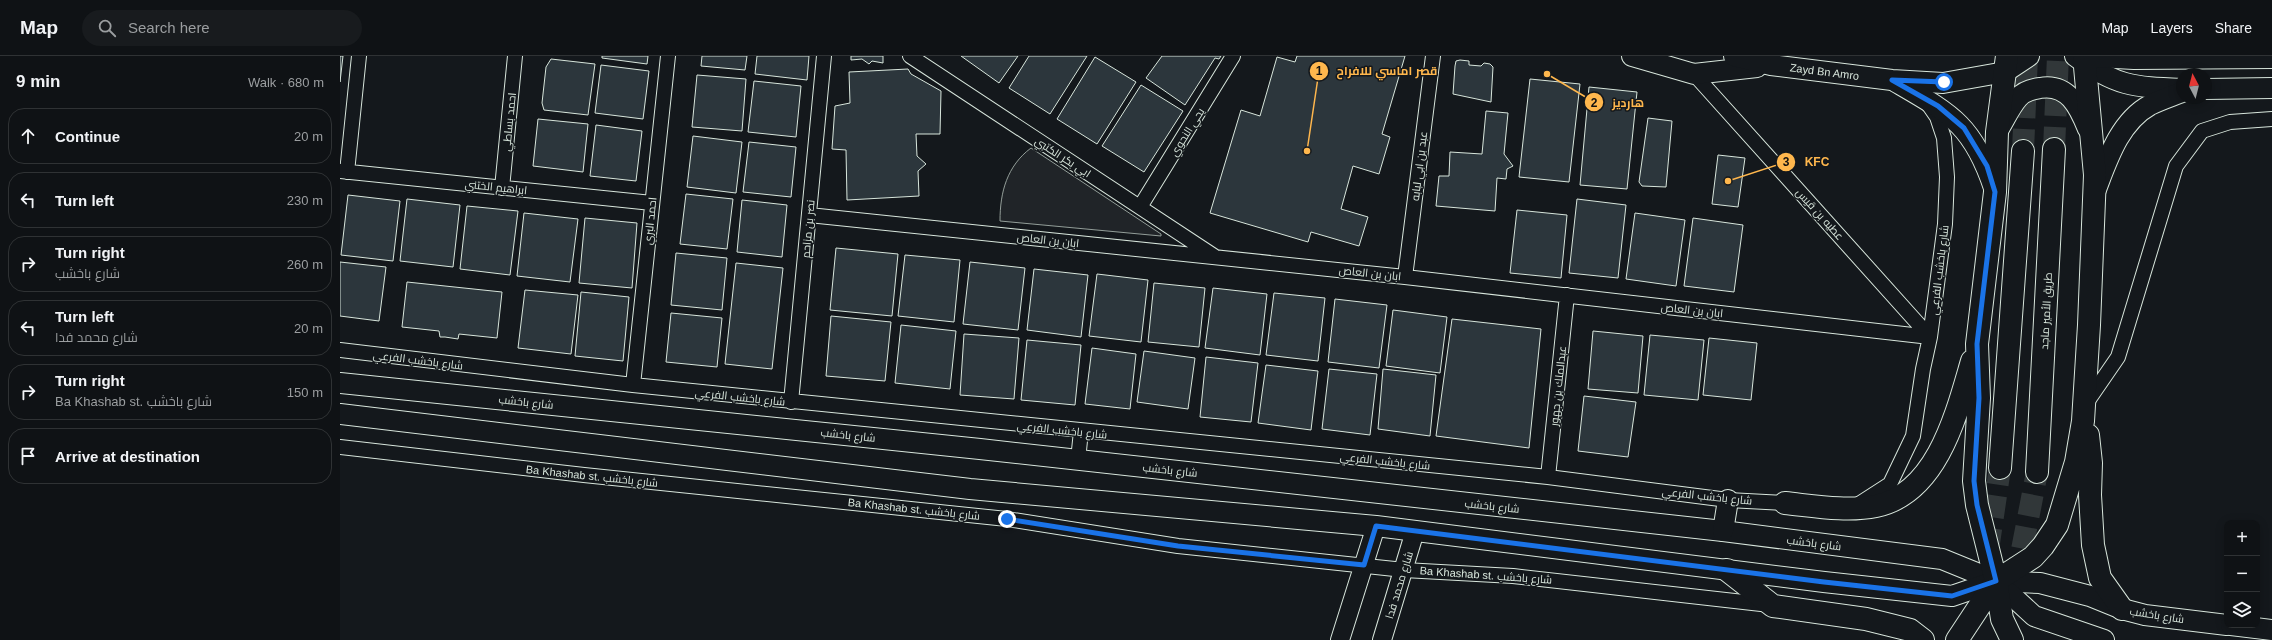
<!DOCTYPE html>
<meta charset="utf-8">
<style>
:root{--surface:#0f1215;--page:#181b1e;--text:#f1f3f6;--muted:#9b9ea0;--line:#2f3234}
body{margin:0;font-family:Arial,Cairo,sans-serif;background:var(--page);color:var(--text)}
.controls{position:absolute;right:12px;bottom:12px;display:grid;overflow:hidden;border-radius:8px;box-shadow:0 2px 10px #0003}
.controls button{width:36px;height:36px;display:grid;place-items:center;padding:0;border:0;border-bottom:1px solid var(--line);background:var(--surface);color:var(--text);font:20px sans-serif}
.compass{position:absolute;left:1836px;top:12px;width:36px;height:36px;border-radius:50%;background:var(--surface);box-shadow:0 2px 10px #0003;rotate:353deg}
.stop{position:absolute;width:12px;height:12px;margin:-9px;border:3px solid #1a73e8;border-radius:50%;background:#fff}
.stop.end{background:#1a73e8;border-color:#fff;box-shadow:0 1px 4px #0008}
.list{margin:0;padding:0;list-style:none}
h2{display:flex;justify-content:space-between;align-items:center;height:52px;margin:0;padding:0 16px;font-size:17px}
h2 small{font-size:13px;font-weight:400;color:var(--muted)}
.list li{display:grid;grid-template-columns:26px 1fr auto;gap:12px;align-items:center;box-sizing:border-box;height:56px;margin:0 8px 8px;padding:0 8px;border:1px solid var(--line);border-radius:16px}
.list b{display:block;font-size:15px;white-space:nowrap}
.list p{margin:0;font-size:13px;white-space:nowrap;color:var(--muted)}
.list em{font-size:13px;font-style:normal;color:var(--muted)}
.icon{flex:none;width:22px;height:22px;fill:none;stroke:currentColor;stroke-width:2;stroke-linecap:round;stroke-linejoin:round}
.map{position:relative;flex:none;width:1932px;height:584px;overflow:hidden}
header{display:flex;align-items:center;gap:24px;box-sizing:border-box;height:56px;padding:0 20px;background:var(--surface);border-bottom:1px solid var(--line)}
header strong{font-size:19px}
nav{display:flex;gap:22px;margin-inline-start:auto;font-size:14px}
.search{width:280px;height:36px;background:var(--page);display:flex;align-items:center;gap:10px;box-sizing:border-box;padding:0 14px;border-radius:22px;color:var(--muted);font-size:15px}
main{display:flex}
aside{flex:1;background:var(--surface)}
.map>svg:first-child{display:block}
</style>
<header>
<strong>Map</strong>
<div class="search"><svg class="icon" aria-label="search" viewBox="0 0 24 24"><circle cx="10" cy="10" r="6"/><path d="M15 15l6 6"/></svg>Search here</div>
<nav><a>Map</a><a>Layers</a><a>Share</a></nav>
</header>
<main>
<aside>
<h2>9 min<small>Walk · 680 m</small></h2>
<ul class="list">
<li><svg class="icon" aria-label="ahead" viewBox="0 0 24 24"><path d="M12 20V5M6 11l6-6 6 6"/></svg><div><b>Continue</b></div><em>20 m</em></li>
<li><svg class="icon" aria-label="left" viewBox="0 0 24 24"><path d="M17 20v-9H6M10 6l-5 5 5 5"/></svg><div><b>Turn left</b></div><em>230 m</em></li>
<li><svg class="icon" aria-label="right" viewBox="0 0 24 24"><path d="M7 20v-9h11M14 6l5 5-5 5"/></svg><div><b>Turn right</b><p>شارع باخشب</p></div><em>260 m</em></li>
<li><svg class="icon" aria-label="left" viewBox="0 0 24 24"><path d="M17 20v-9H6M10 6l-5 5 5 5"/></svg><div><b>Turn left</b><p>شارع محمد فدا</p></div><em>20 m</em></li>
<li><svg class="icon" aria-label="right" viewBox="0 0 24 24"><path d="M7 20v-9h11M14 6l5 5-5 5"/></svg><div><b>Turn right</b><p>Ba Khashab st. شارع باخشب</p></div><em>150 m</em></li>
<li><svg class="icon" aria-label="arrive" viewBox="0 0 24 24"><path d="M6 21V4h12l-3 4 3 4H6"/></svg><div><b>Arrive at destination</b></div></li>
</ul>
</aside>
<div class="map">
<svg width="1932" height="584" viewBox="0 0 1932 584">
<rect width="100%" height="100%" fill="#14181c"/>
<path fill="#202428" stroke="#939e99" d="M691 92 821 178V180L660 165C660 136 667 110 691 92Z"/>
<path fill="#2c363c" stroke="#d8e6dc" d="M0 0H3L0 26Z
M262 0H308L307 8 262 2Z
M362 0H407L405 14 361 10Z
M417 0H469L467 24 415 18Z
M511 0H543V7L532 5 529 8 522 3 511 4Z
M621 0H678L659 27Z
M689 0H747L710 58 669 32Z
M822 0H881L879 3 875 2 845 49 806 22Z
M957 0H1065L1042 78 1050 81 1039 118 1013 110 1001 153 1028 161 1019 190 971 176 968 186 870 157 901 54 920 60 937 1 955 6Z
M755 1 796 26 757 88 717 63Z
M211 3 255 8 248 59 204 54 202 47 206 11Z
M1120 4 1129 5V9L1141 10 1144 7 1150 8 1153 11 1151 46 1113 38 1115 10 1116 5Z
M261 9 309 15 303 63 255 57Z
M568 13 571 18 601 35 600 78H576L577 100 586 108 578 115 579 140 507 144 506 94 492 93 495 50 510 47 509 16Z
M357 19 406 23 402 75 352 71Z
M1190 23 1240 28 1229 126 1179 121Z
M414 25 461 30 456 81 408 76Z
M801 29 843 55 804 116 762 90Z
M1249 31 1297 36 1287 133 1240 129Z
M1146 55 1168 57 1164 98 1173 110 1167 113 1166 123 1157 122 1155 155 1096 150 1099 120H1109L1110 96 1142 98Z
M1308 62 1332 65 1326 131 1302 130 1299 126Z
M198 63 248 68 243 116 193 110Z
M256 69 302 75 296 125 250 120Z
M353 80 402 86 396 137 347 131Z
M409 86 456 91 451 141 403 136Z
M1378 99 1405 102 1398 151 1372 148Z
M346 138 393 143 387 193 340 188Z
M8 139 60 145 53 205 1 199Z
M67 143 120 149 113 211 60 205Z
M1237 143 1286 149 1278 222 1229 217Z
M402 144 447 149 442 201 397 196Z
M127 150 178 155 170 219 120 213Z
M1177 154 1227 159 1221 222 1170 217Z
M184 157 238 163 230 226 177 220Z
M1295 157 1345 164 1336 230 1286 223Z
M245 162 297 167 292 232 239 227Z
M1353 162 1403 169 1394 236 1344 230Z
M496 192 558 198 552 260 490 254Z
M336 197 387 202 382 254 331 249Z
M565 199 620 204 614 266 558 260Z
M0 206 46 211 39 265 0 260Z
M630 206 685 212 678 274 623 268Z
M396 207 443 212 432 313 385 308Z
M694 213 748 219 741 281 687 274Z
M757 218 808 224 801 286 749 280Z
M67 226 162 236 157 282 119 278 118 283 105 281H100L99 275 62 271Z
M814 227 865 232 859 291 808 286Z
M873 232 927 238 920 299 865 292Z
M185 234 238 239 231 298 178 292Z
M241 236 289 241 283 305 235 300Z
M934 237 985 242 978 305 926 299Z
M995 243 1047 249 1039 312 988 306Z
M1053 254 1107 261 1100 317 1046 310Z
M331 257 382 262 377 311 326 306Z
M491 260 551 266 545 325 486 320Z
M1112 263 1201 273 1189 392 1096 380Z
M561 269 616 275 610 333 555 327Z
M1253 275 1303 280 1298 337 1248 333Z
M624 278 679 282 674 343 620 339Z
M1310 279 1364 284 1358 344 1304 339Z
M1369 282 1417 287 1411 344 1363 339Z
M687 284 741 289 735 349 681 344Z
M752 292 796 298 790 353 745 348Z
M804 295 855 302 848 353 797 346Z
M866 301 918 307 911 366 860 361Z
M926 309 978 315 971 374 918 367Z
M989 313 1037 318 1030 379 982 373Z
M1043 313 1096 319 1090 380 1038 373Z
M1244 340 1296 346 1288 401 1238 395Z"/>
<g fill="none" stroke-linecap="round" stroke-linejoin="round">
<path stroke="#313739" stroke-width="22" stroke-dasharray="22 11" stroke-linecap="butt" d="M1714 93 1718 0
M1683 95 1687 0
M1648 494 1660 412
M1676 525 1697 416"/>
<g stroke="#d8e6dc" stroke-width="16">
<path id="minor" d="M570 0 874 200
M1354 18 1590 281
M0 115 312 147
M7 116 19 0
M162 132 175 0
M800 151 893 0
M469 159 1065 221 1590 281
M1065 221 1093 0
M0 294 293 329 1208 421 1388 444 1445 447
M293 329 328 0
M451 346 484 0
M1745 349 1778 301 1836 110 1862 75 1890 66 1932 63
M0 391 244 419 667 463 838 490 1064 514 1173 520 1430 549
M738 404 741 375
M1208 421 1227 239
M1519 448 1550 428 1573 380 1583 313 1590 281 1605 168 1607 121 1604 82 1597 61 1588 48"/>
</g>
<g stroke="#d8e6dc" stroke-width="20">
<path id="tertiary" d="M1000 584 1036 470
M1042 584 1075 475"/>
</g>
<g stroke="#d8e6dc" stroke-width="22">
<g id="secondary">
<path d="M1292 0 1354 18 1417 11"/>
<path id="s1" d="M1394 0 1431 9 1552 24 1603 27 1665 16 1689 0"/>
<path d="M1735 0C1775 30 1793 31 1842 33"/>
<path d="M1556 26C1611 58 1633 69 1654 132"/>
<path d="M1866 33 1932 32"/>
<path d="M1657 76C1664 65 1670 51 1678 42 1684 35 1692 33 1700 32 1728 27 1739 51 1748 73"/>
<path d="M1755 136C1767 105 1779 66 1810 49 1820 44 1832 40 1842 36"/>
<path d="M0 327 640 393 1383 475 1602 503 1656 525 1700 527 1750 540 1782 553 1805 559 1887 569"/>
<path d="M0 358 630 433 1036 470 1484 526 1612 540 1656 525 1694 560 1764 584"/>
<path d="M1383 475 1388 444"/>
<path d="M1891 569 1932 574"/>
</g>
</g>
<g stroke="#d8e6dc" stroke-width="24">
<path id="primary" d="M1667 0 1657 76 1655 136 1637 288 1639 342 1634 425 1637 449 1656 525 1662 563 1672 584
M1757 0 1794 2 1932 1
M1748 379 1751 407 1750 439 1753 489 1760 522 1782 553
M1445 447C1474 450 1507 456 1536 450 1598 437 1617 356 1632 305
M1387 514 1433 550 1526 563 1570 574 1583 584
M1617 584 1656 525 1693 501 1703 490 1717 469 1736 406 1743 365 1749 269 1755 119 1744 0"/>
</g>
<g stroke="#d8e6dc" stroke-width="24">
<path id="trunk" d="M1660 412 1683 95
M1697 416 1714 93"/>
</g>
<use href="#minor" stroke="#14181c" stroke-width="14"/>
<use href="#tertiary" stroke="#14181c" stroke-width="18"/>
<use href="#secondary" stroke="#14181c" stroke-width="20"/>
<use href="#primary" stroke="#14181c" stroke-width="22"/>
<use href="#trunk" stroke="#14181c" stroke-width="22"/>
</g>
<g fill="none" stroke-linecap="round" stroke-linejoin="round">
<path stroke="#1a73e8" stroke-width="5" d="M667 463 838 490 1024 509 1036 470 1484 526 1612 540 1656 525 1637 449 1634 425 1639 342 1637 288 1655 136 1647 110 1624 72 1598 50 1552 24 1604 26"/>
</g>
<g text-anchor="middle" stroke-width="3" stroke-linejoin="round" paint-order="stroke">
<g font-size="11" fill="#d8e6dc" stroke="#14181c">
<text dy="4" stroke="none"><textPath href="#s1" startOffset="92">Zayd Bn Amro</textPath></text>
<text transform="translate(169 66) rotate(-84)" y="4">احمد بساطي</text>
<text transform="translate(847 76) rotate(-58)" y="4">يحي النحوي</text>
<text transform="translate(723 101) rotate(33)" y="4">ابي بكر الكتبي</text>
<text transform="translate(1079 110) rotate(-83)" y="4">عبد بن ابي لبابه</text>
<text transform="translate(156 131) rotate(6)" y="4">ابراهيم الختني</text>
<text transform="translate(1480 158) rotate(48)" y="4">عطيه بن قيس</text>
<text transform="translate(310 165) rotate(-84)" y="4">احمد البري</text>
<text transform="translate(468 173) rotate(-85)" y="4">نصر بن مزاحم</text>
<text transform="translate(708 184) rotate(6)" y="4">ابان بن العاص</text>
<text transform="translate(1599 214) rotate(-83)" y="4">شارع باخشب الفرعي</text>
<text transform="translate(1030 217) rotate(6)" y="4">ابان بن العاص</text>
<text transform="translate(1352 254) rotate(6)" y="4">ابان بن العاص</text>
<text transform="translate(1706 255) rotate(-87)" y="4">طريق الأمير ماجد</text>
<text transform="translate(78 304) rotate(7)" y="4">شارع باخشب الفرعي</text>
<text transform="translate(1218 330) rotate(-84)" y="4">عبدالملك بن جهور</text>
<text transform="translate(400 341) rotate(6)" y="4">شارع باخشب الفرعي</text>
<text transform="translate(186 346) rotate(6)" y="4">شارع باخشب</text>
<text transform="translate(722 374) rotate(6)" y="4">شارع باخشب الفرعي</text>
<text transform="translate(508 379) rotate(6)" y="4">شارع باخشب</text>
<text transform="translate(1045 405) rotate(6)" y="4">شارع باخشب الفرعي</text>
<text transform="translate(830 414) rotate(6)" y="4">شارع باخشب</text>
<text transform="translate(252 420) rotate(6)" y="4">Ba Khashab st. شارع باخشب</text>
<text transform="translate(1367 440) rotate(6)" y="4">شارع باخشب الفرعي</text>
<text transform="translate(1152 450) rotate(6)" y="4">شارع باخشب</text>
<text transform="translate(574 453) rotate(6)" y="4">Ba Khashab st. شارع باخشب</text>
<text transform="translate(1474 487) rotate(7)" y="4">شارع باخشب</text>
<text transform="translate(1146 519) rotate(4)" y="4">Ba Khashab st. شارع باخشب</text>
<text transform="translate(1059 529) rotate(-73)" y="4">شارع محمد فدا</text>
<text transform="translate(1817 559) rotate(9)" y="4">شارع باخشب</text>
</g>
</g>
<path fill="none" stroke="#ffb74d" stroke-width="1.5" d="M967 95L979 15M1207 18L1254 46M1388 125L1446 106"/>
<g fill="#ffb74d" stroke="#14181c" stroke-width="1.5">
<circle cx="967" cy="95" r="4"/>
<circle cx="1207" cy="18" r="4"/>
<circle cx="1388" cy="125" r="4"/>
<circle cx="979" cy="15" r="10"/>
<circle cx="1254" cy="46" r="10"/>
<circle cx="1446" cy="106" r="10"/>
</g>
<g font-size="12" text-anchor="middle" font-weight="bold" fill="#111">
<text x="979" y="19">1</text>
<text x="1254" y="51">2</text>
<text x="1446" y="110">3</text>
</g>
<g font-size="12" text-anchor="middle" font-weight="bold" fill="#ffb74d" stroke="#14181c" stroke-width="3" stroke-linejoin="round" paint-order="stroke">
<text x="1047" y="19">قصر اماسي للافراح</text>
<text x="1288" y="51">هارديز</text>
<text x="1477" y="110">KFC</text>
</g>
</svg>
<div class="controls">
<button>+</button>
<button>−</button>
<button><svg class="icon" aria-label="layers" viewBox="0 0 24 24"><path d="M12 4l9 5-9 5-9-5zM3 14l9 5 9-5"/></svg></button>
</div>
<svg class="compass" viewBox="-18 -18 36 36"><path d="M0-13l5 13h-10z" fill="#e53935"/><path d="M0 13l5-13h-10z" fill="#9b9ea0"/></svg>
<div class="stop" style="left:1604px;top:26px"></div>
<div class="stop end" style="left:667px;top:463px"></div>
</div>
</main>
